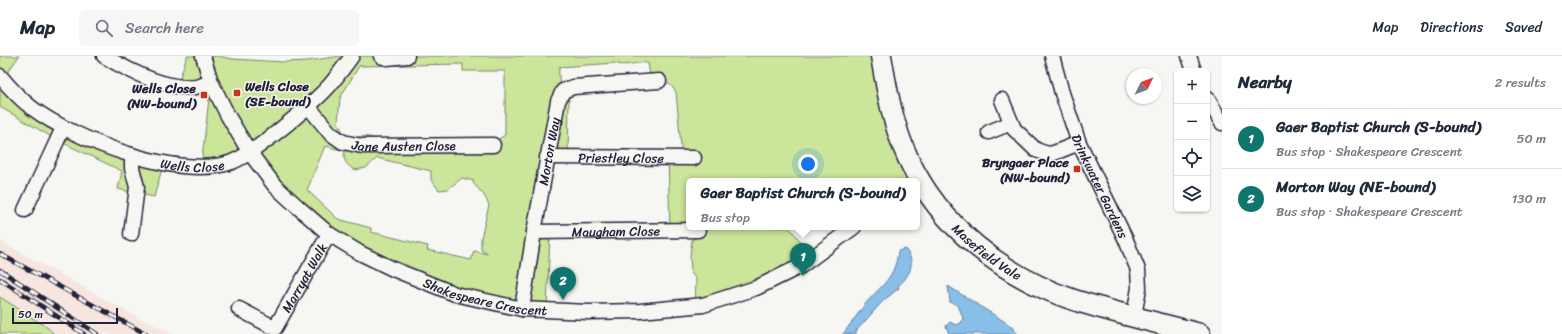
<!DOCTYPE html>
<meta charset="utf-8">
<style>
:root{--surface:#fff;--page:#f6f6f7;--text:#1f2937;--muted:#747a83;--line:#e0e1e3;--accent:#0f766e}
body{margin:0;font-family:Sriracha,sans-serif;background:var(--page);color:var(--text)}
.controls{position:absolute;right:12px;top:12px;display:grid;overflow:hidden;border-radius:6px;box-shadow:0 1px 3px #0004}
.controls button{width:36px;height:36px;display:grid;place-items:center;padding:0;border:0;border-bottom:1px solid var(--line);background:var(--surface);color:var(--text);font:20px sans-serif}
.compass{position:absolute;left:1126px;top:12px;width:36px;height:36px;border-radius:50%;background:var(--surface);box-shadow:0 1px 3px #0004;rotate:47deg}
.scale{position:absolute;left:12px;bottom:10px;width:106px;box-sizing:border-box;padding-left:4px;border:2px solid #22223b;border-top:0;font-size:11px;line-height:14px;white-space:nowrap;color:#22223b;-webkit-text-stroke:3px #f6f6f2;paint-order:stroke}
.you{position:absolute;left:808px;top:108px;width:14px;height:14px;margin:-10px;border:3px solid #fff;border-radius:50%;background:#1a73e8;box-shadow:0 0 0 6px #1a73e833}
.badge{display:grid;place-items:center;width:26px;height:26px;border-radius:50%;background:var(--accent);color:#fff;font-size:13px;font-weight:700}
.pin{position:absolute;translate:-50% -33px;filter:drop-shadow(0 1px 2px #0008)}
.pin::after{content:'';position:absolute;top:21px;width:14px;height:12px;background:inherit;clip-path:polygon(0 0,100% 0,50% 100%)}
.popup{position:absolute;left:686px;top:122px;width:234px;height:52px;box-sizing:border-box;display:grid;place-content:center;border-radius:6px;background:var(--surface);filter:drop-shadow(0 1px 3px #0005);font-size:13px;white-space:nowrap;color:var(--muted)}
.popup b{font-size:15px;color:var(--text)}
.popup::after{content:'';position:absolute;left:50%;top:100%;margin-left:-8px;border:8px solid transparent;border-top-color:var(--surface)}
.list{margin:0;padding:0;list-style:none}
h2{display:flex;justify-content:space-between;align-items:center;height:52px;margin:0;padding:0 16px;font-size:17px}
h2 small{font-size:13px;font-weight:400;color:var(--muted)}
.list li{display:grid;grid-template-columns:26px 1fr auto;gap:12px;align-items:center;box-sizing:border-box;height:60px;padding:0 16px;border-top:1px solid var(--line)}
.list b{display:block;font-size:15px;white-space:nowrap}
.list p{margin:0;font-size:13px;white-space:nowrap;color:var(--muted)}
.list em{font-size:13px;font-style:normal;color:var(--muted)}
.icon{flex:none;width:22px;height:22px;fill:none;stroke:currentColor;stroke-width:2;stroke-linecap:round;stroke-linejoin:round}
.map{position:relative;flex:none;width:1222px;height:278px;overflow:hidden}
header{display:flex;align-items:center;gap:24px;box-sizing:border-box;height:56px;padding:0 20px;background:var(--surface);border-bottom:1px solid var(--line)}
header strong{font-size:19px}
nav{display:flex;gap:22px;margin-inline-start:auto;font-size:14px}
.search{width:280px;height:36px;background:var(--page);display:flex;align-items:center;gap:10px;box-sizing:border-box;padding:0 14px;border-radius:6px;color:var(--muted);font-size:15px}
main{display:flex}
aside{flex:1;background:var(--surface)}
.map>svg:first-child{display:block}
</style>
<header>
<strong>Map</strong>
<div class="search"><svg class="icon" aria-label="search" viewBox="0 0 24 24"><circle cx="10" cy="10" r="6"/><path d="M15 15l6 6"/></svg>Search here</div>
<nav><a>Map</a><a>Directions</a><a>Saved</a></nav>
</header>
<main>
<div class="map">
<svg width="1222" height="278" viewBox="0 0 1222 278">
<rect width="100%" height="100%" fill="#f6f6f2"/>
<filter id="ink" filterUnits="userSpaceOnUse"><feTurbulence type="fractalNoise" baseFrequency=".025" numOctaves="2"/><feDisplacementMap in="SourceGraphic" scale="8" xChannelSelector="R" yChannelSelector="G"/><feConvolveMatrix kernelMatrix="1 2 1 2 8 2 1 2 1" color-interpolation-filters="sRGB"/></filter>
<g filter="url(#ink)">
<path fill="#f7e5df" d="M0 185 133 259 173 278H3L0 276Z"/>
<path fill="#cbe59b" stroke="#76846b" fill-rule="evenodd" d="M0 0H19L3 23 63 72 164 106 154 141 118 133 122 115 57 84 0 51Z
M187 0H218L232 3 284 6 308 5 341 0H881L913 125H689V171H789L813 201 695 250 696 223 691 217 690 200 692 184 698 180 670 175 668 100 682 101 676 36C668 24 664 25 651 25L648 7C637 5 625 12 615 7L559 11C558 25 560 31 569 43L568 101H547L534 176H550L547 254 455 238 329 178 250 97 201 111 211 26 177 30ZM463 8V15H505V79L497 84 378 90 373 82C362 79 357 80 349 87L338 67 340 42 359 10ZM325 90 345 95C342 104 347 109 354 114L366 112 377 102 431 115V124L439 134 448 133 462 122 474 125 473 127 484 139 489 149 481 182V194L488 198 474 195 471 204 427 194 428 190 371 176V172L338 163 307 134Z
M0 241 48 272 54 278H0Z"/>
<path fill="#89bee7" stroke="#6080a2" d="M905 193C917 206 910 220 898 230L899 232 883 245 856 275V278H843C851 268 858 257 866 247 882 229 895 222 898 195Z
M948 230 1010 269 1018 278H949L946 270 950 266 956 269 961 267 963 262 958 249 950 246Z"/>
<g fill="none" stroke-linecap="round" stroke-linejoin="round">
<g stroke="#22223b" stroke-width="17">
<g id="street">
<path d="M104 0C129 15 166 34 196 31 201 30 206 28 211 26"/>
<path id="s1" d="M203 0 211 26 228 60 250 97 275 130 299 152 329 178 360 197 393 213 455 238 522 253 588 256 640 255 703 249 756 232 801 210 854 171"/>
<path d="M381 0 387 2 407 0"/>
<path id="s2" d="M1052 0 1062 37 1079 87 1126 184 1138 214 1139 232 1134 260"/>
<path d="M1189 0 1194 15"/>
<path id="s3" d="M0 20C10 32 20 43 32 52 75 84 180 125 232 106 247 100 259 90 271 81 291 65 313 48 330 29 338 19 345 10 352 0"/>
<path d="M1207 42 1222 67"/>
<path d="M1002 44 1014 73 1036 94 1048 98 1054 97 1079 87"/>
<path id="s4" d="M308 50 330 77 343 86 362 90 493 89"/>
<path d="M989 76 1011 67"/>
<path id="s5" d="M547 101 694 102"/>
<path d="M25 154 63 72"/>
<path id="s6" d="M534 176 698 174"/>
<path d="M131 178 137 131 132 112V99"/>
<path id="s7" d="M239 253 275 272 329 178"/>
<path id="s8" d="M522 253 534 176 558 45 563 35 573 31 659 25"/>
</g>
</g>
<g stroke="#22223b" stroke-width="23">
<g id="secondary">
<path id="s9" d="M881 0C887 35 893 70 908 102 939 170 1004 221 1074 244 1115 257 1158 267 1200 278"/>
</g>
</g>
<use href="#street" stroke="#f6f6f2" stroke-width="14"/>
<use href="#secondary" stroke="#f6f6f2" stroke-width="20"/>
<g stroke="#22223b" stroke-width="4.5">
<path id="rail" d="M0 198 146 278
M0 214 97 278
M0 223 84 278"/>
</g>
<use href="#rail" stroke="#f6f6f2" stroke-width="3" stroke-dasharray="9" stroke-linecap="butt"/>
</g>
</g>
<g fill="#c8321e" stroke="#f6f6f2" stroke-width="1.5">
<rect x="233" y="33" width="8" height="8" rx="2"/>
<rect x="200" y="35" width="8" height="8" rx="2"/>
<rect x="1073" y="109" width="8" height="8" rx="2"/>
</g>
<g text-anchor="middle" stroke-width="3" stroke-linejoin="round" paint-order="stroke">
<g font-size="13" font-weight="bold" fill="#22223b" stroke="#f6f6f2" text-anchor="end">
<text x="245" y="35" text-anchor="start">Wells Close<tspan x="245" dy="15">(SE-bound)</tspan></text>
<text x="196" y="37">Wells Close<tspan x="196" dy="15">(NW-bound)</tspan></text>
<text x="1069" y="111">Bryngaer Place<tspan x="1069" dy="15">(NW-bound)</tspan></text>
</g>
<g font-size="13" fill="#22223b" stroke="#f6f6f2">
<text dy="5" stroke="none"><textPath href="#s4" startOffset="112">Jane Austen Close</textPath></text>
<text dy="5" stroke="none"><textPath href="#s8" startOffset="160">Morton Way</textPath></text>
<text dy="5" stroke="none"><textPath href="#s5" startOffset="74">Priestley Close</textPath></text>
<text dy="5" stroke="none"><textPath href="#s3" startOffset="218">Wells Close</textPath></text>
<text dy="5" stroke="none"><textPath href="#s2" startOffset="139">Drinkwater Gardens</textPath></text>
<text dy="5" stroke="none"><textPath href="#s6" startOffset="82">Maugham Close</textPath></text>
<text dy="5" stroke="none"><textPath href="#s9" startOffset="230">Masefield Vale</textPath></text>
<text dy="5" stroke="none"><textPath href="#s7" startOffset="99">Marryat Walk</textPath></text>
<text dy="5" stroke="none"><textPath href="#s1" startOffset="392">Shakespeare Crescent</textPath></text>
</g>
</g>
</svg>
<div class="controls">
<button>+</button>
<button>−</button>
<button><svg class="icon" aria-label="locate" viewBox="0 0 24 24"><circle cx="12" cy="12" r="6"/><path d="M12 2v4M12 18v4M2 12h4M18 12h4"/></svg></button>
<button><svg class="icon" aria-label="layers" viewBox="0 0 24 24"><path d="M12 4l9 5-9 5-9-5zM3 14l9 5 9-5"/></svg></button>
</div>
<svg class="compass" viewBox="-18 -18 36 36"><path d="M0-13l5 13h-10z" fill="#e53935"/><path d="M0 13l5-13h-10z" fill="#747a83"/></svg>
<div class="scale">50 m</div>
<div class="you"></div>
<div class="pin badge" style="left:803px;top:220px">1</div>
<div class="popup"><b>Gaer Baptist Church (S-bound)</b>Bus stop</div>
<div class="pin badge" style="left:563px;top:244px">2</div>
</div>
<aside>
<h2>Nearby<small>2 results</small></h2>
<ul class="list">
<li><span class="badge">1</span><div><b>Gaer Baptist Church (S-bound)</b><p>Bus stop · Shakespeare Crescent</p></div><em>50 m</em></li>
<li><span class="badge">2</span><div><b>Morton Way (NE-bound)</b><p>Bus stop · Shakespeare Crescent</p></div><em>130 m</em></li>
</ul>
</aside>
</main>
